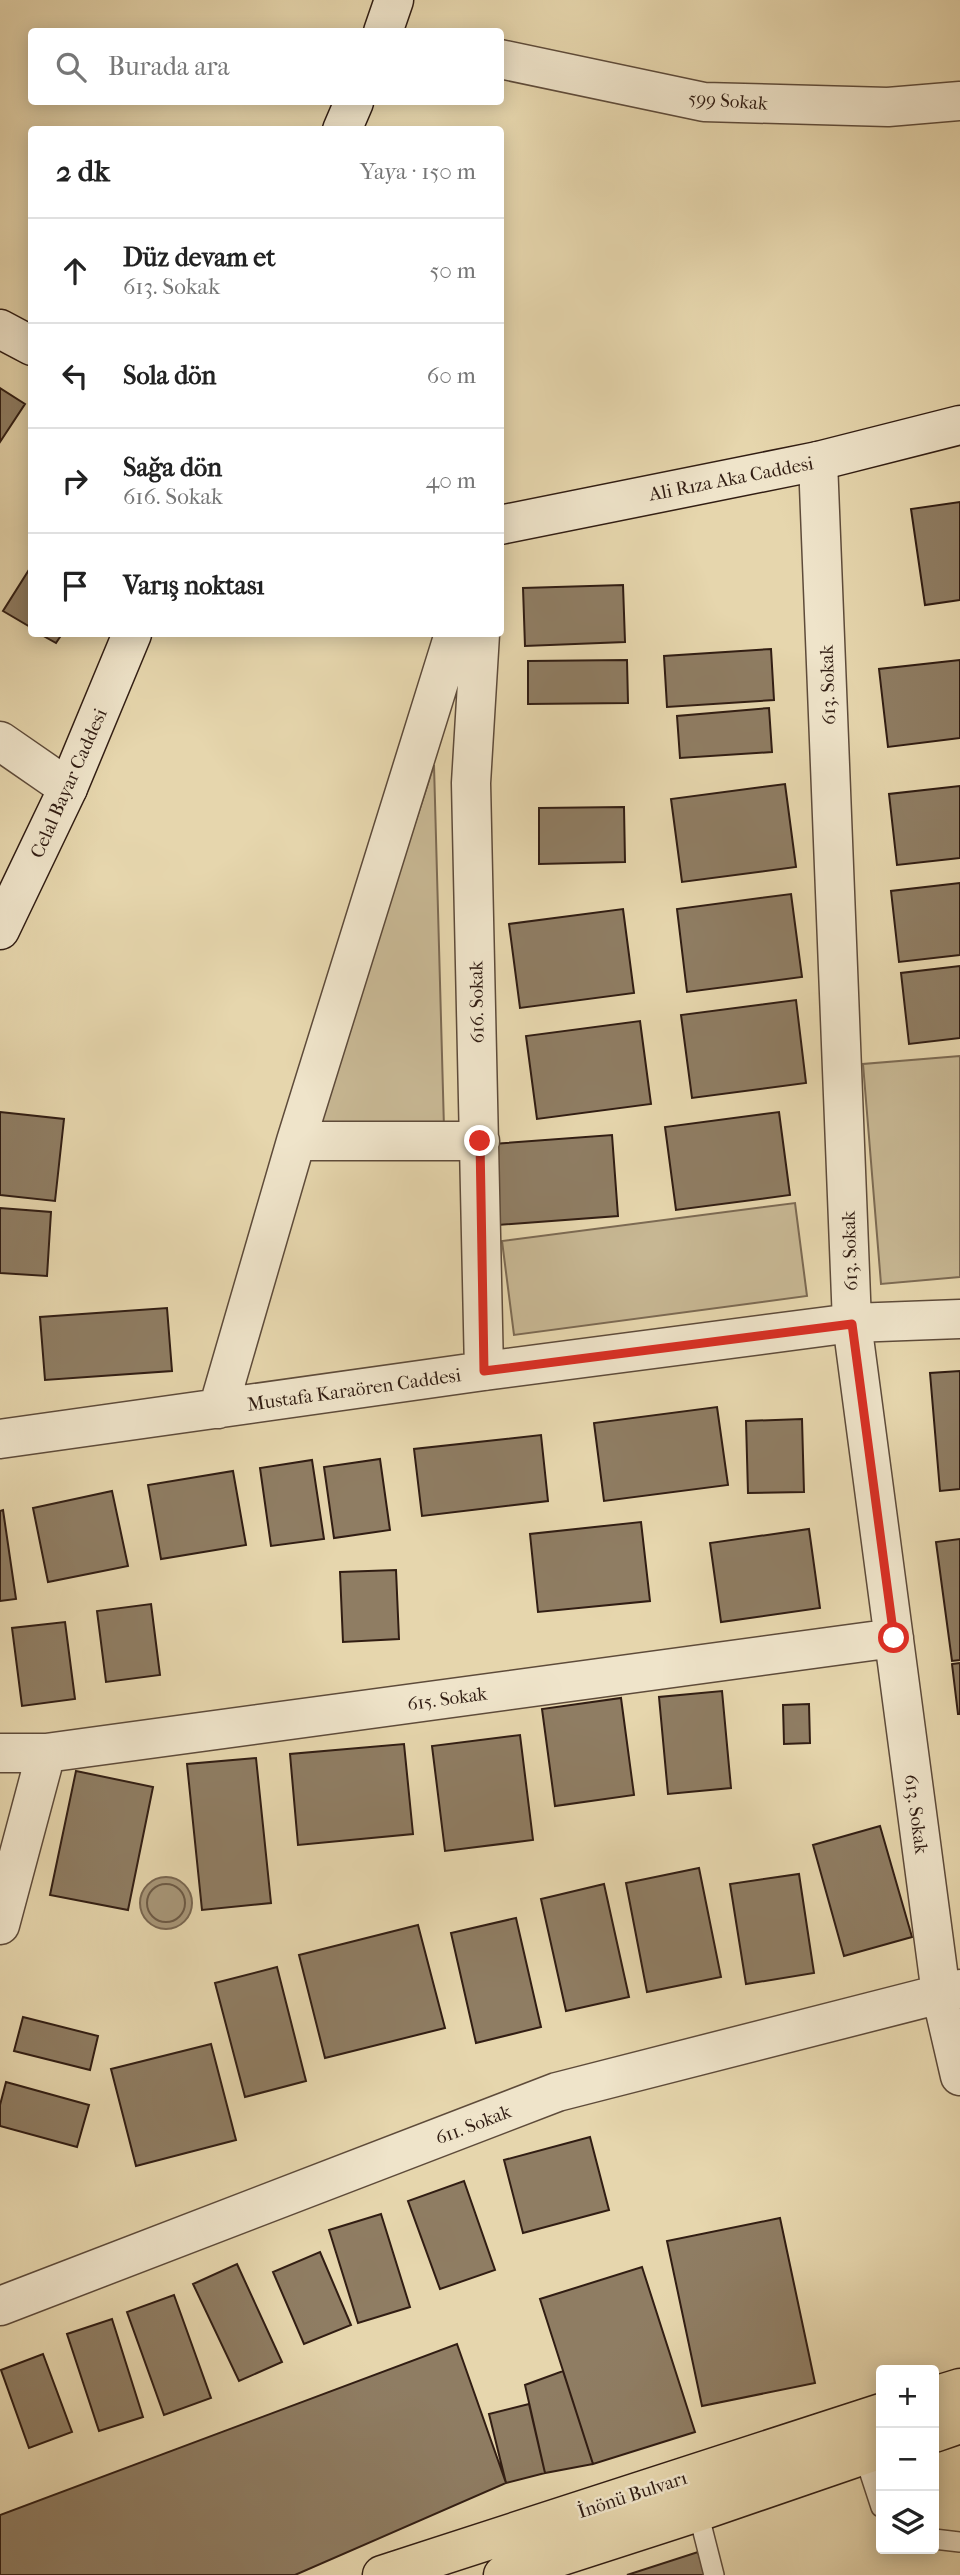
<!DOCTYPE html>
<html lang="tr">
<meta charset="utf-8">
<style>
:root{--surface:#fff;--page:#f2f2f2;--text:#222;--muted:#767676;--line:#e0e0e0}
body{margin:0;font-family:"IM FELL French Canon",serif;background:var(--page);color:var(--text)}
.controls{position:absolute;right:21px;bottom:21px;display:grid;overflow:hidden;border-radius:7px;box-shadow:0 4px 18px #0003}
.controls button{width:63px;height:63px;display:grid;place-items:center;padding:0;border:0;border-bottom:2px solid var(--line);background:var(--surface);color:var(--text);font:35px sans-serif}
.stop{position:absolute;width:21px;height:21px;margin:-16px;border:5px solid #d93025;border-radius:50%;background:#fff}
.stop.end{background:#d93025;border-color:#fff;box-shadow:0 2px 7px #0008}
.list{margin:0;padding:0;list-style:none}
h2{display:flex;justify-content:space-between;align-items:center;height:91px;margin:0;padding:0 28px;font-size:30px}
h2 small{font-size:23px;font-weight:400;color:var(--muted)}
.list li{display:grid;grid-template-columns:46px 1fr auto;gap:21px;align-items:center;box-sizing:border-box;height:105px;padding:0 28px;border-top:2px solid var(--line)}
.list b{display:block;font-size:26px;white-space:nowrap}
.list p{margin:0;font-size:23px;white-space:nowrap;color:var(--muted)}
.list em{font-size:23px;font-style:normal;color:var(--muted)}
.icon{flex:none;width:38px;height:38px;fill:none;stroke:currentColor;stroke-width:2;stroke-linecap:round;stroke-linejoin:round}
.map{position:relative;flex:none;width:960px;height:2575px;overflow:hidden}
.search{position:absolute;background:var(--surface);box-shadow:0 4px 18px #0003;left:28px;top:28px;width:476px;height:77px;display:flex;align-items:center;gap:18px;box-sizing:border-box;padding:0 24px;border-radius:7px;color:var(--muted);font-size:26px}
.panel{position:absolute;background:var(--surface);box-shadow:0 4px 18px #0003;left:28px;top:126px;width:476px;height:511px;border-radius:7px}
.map>svg:first-child{display:block}
</style>
<div class="map">
<svg width="960" height="2575" viewBox="0 0 960 2575">
<rect width="100%" height="100%" fill="#e6d6ad"/>
<filter id="stains"><feTurbulence type="fractalNoise" baseFrequency=".00286" numOctaves="4"/><feColorMatrix values="0 0 0 0 .2 0 0 0 0 .09 0 0 0 0 .02 0 0 0 .5 -.17"/></filter>
<radialGradient id="worn" r=".72"><stop offset=".6" stop-color="#630" stop-opacity="0"/><stop offset="1" stop-color="#630" stop-opacity=".3"/></radialGradient>
<path fill="#c7b793" stroke="#7c6a53" stroke-width="2" d="M434 765 444 1128 317 1125Z
M960 1056V1277L881 1284 863 1064Z
M795 1203 807 1296 514 1335 502 1241Z"/>
<path fill="#a89779" stroke="#786650" stroke-width="2" d="M140 1903a26 26 0 1 1 52 0a26 26 0 1 1-52 0Z"/>
<g fill="none" stroke-linecap="round" stroke-linejoin="round">
<path stroke="#6c5a46" stroke-width="2" d="M147 1903a19 19 0 1 1 38 0a19 19 0 1 1-38 0Z"/>
</g>
<path fill="#8f7d63" stroke="#311d13" stroke-width="2" d="M0 388 25 404 0 442Z
M960 502V600L925 605 911 509Z
M32 565V628L3 611Z
M623 585 625 642 525 646 523 588Z
M40 634H62L56 643Z
M771 649 774 700 667 707 664 656Z
M627 660 628 703 528 704V661Z
M960 660V738L888 747 879 669Z
M769 708 772 752 680 758 677 716Z
M785 784 796 867 682 882 671 799Z
M960 786V858L897 865 889 794Z
M624 807 625 862 539 864V808Z
M960 883V955L899 962 891 891Z
M791 894 802 977 687 992 677 909Z
M623 909 634 993 520 1008 509 924Z
M960 966V1038L909 1044 901 973Z
M796 1000 806 1083 692 1098 681 1015Z
M640 1021 651 1104 537 1119 526 1036Z
M0 1112 64 1119 55 1201 0 1195Z
M779 1112 790 1195 676 1210 665 1127Z
M612 1135 618 1216 498 1225 492 1144Z
M0 1208 51 1212 47 1276 0 1273Z
M167 1308 172 1371 45 1380 40 1317Z
M960 1371V1489L940 1491 930 1373Z
M717 1407 728 1485 604 1501 594 1423Z
M802 1419 804 1492 748 1493 746 1421Z
M541 1435 548 1501 422 1516 414 1449Z
M380 1459 390 1530 334 1538 324 1467Z
M312 1460 324 1539 271 1546 260 1468Z
M233 1471 246 1545 161 1559 148 1485Z
M112 1491 128 1566 48 1582 33 1508Z
M3 1510 16 1599 0 1601V1511Z
M641 1522 650 1601 538 1612 530 1534Z
M809 1529 820 1608 721 1622 710 1543Z
M960 1539V1660L952 1661 936 1542Z
M396 1570 399 1639 343 1642 340 1572Z
M151 1604 160 1675 106 1682 97 1611Z
M65 1622 75 1699 22 1706 12 1628Z
M960 1663V1714H958L952 1664Z
M722 1691 731 1788 668 1794 659 1697Z
M621 1698 634 1795 555 1806 542 1709Z
M809 1704 810 1743 784 1744 783 1705Z
M520 1735 533 1840 445 1851 432 1746Z
M404 1744 413 1834 298 1845 290 1754Z
M256 1758 271 1903 202 1910 187 1764Z
M76 1771 153 1787 128 1910 50 1895Z
M880 1826 912 1937 844 1956 813 1845Z
M699 1868 721 1977 647 1992 626 1883Z
M799 1874 814 1973 746 1984 730 1884Z
M604 1884 629 1997 566 2011 541 1899Z
M516 1918 541 2027 476 2043 451 1933Z
M418 1925 445 2028 325 2058 299 1955Z
M277 1967 306 2081 245 2097 215 1983Z
M23 2017 98 2036 90 2070 14 2051Z
M211 2044 236 2140 136 2166 111 2069Z
M6 2082 89 2105 77 2147 0 2126V2105Z
M590 2137 609 2210 523 2233 504 2160Z
M464 2181 495 2270 440 2289 408 2201Z
M381 2214 410 2307 358 2323 329 2230Z
M780 2218 815 2383 702 2406 667 2241Z
M320 2252 351 2325 304 2344 273 2272Z
M237 2264 282 2362 239 2381 193 2284Z
M642 2267 695 2432 593 2464 540 2299Z
M174 2295 211 2398 164 2415 127 2312Z
M112 2319 143 2417 99 2431 67 2334Z
M457 2344 506 2483 295 2575H0V2515Z
M43 2354 72 2432 29 2448 1 2370Z
M563 2371 593 2464 545 2473 525 2385Z
M529 2404 545 2473 506 2483 489 2414Z
M698 2552 705 2575H627Z"/>
<g fill="none" stroke-linecap="round" stroke-linejoin="round">
<g stroke="#5e4b3a" stroke-width="22">
<path id="lane" d="M864 2455 881 2507
M698 2512 714 2575
M934 2539 960 2542"/>
</g>
<g stroke="#5e4b3a" stroke-width="41">
<path id="street" d="M500 59 704 102 888 107 960 101
M818 461 852 1323 941 1994 960 2076
M480 634 471 783 484 1371
M0 741 68 788
M296 1141H480
M218 1409 296 1141 454 634
M0 1439 484 1371 852 1323 960 1319
M0 1753H46L894 1638
M0 1925 46 1753
M0 2306 557 2092 960 1989"/>
</g>
<g stroke="#311d13" stroke-width="41">
<path id="secondary" d="M383 32 394 0
M342 130 354 102
M0 329 32 346
M500 525 818 461 960 425
M0 930 68 788 132 634"/>
</g>
<g stroke="#311d13" stroke-width="41">
<path id="primary" d="M934 2396 960 2388
M934 2433 960 2424
M382 2575 881 2413
M503 2575 698 2512 881 2449"/>
</g>
<use href="#lane" stroke="#efe4ca" stroke-width="19"/>
<use href="#street" stroke="#efe4ca" stroke-width="38"/>
<use href="#secondary" stroke="#efe4ca" stroke-width="38"/>
<use href="#primary" stroke="#e6d6ad" stroke-width="38"/>
</g>
<g fill="none" stroke-linecap="round" stroke-linejoin="round">
<path stroke="#d93025" stroke-width="9" d="M480 1141 484 1371 852 1324 894 1638"/>
</g>
<g text-anchor="middle" stroke-width="5" stroke-linejoin="round" paint-order="stroke">
<g font-size="19" fill="#311d13" stroke="#efe4ca">
<text transform="translate(728 100) rotate(4)" y="7">599 Sokak</text>
<text transform="translate(731 478) rotate(-11)" y="7">Ali Rıza Aka Caddesi</text>
<text transform="translate(827 685) rotate(-92)" y="7">613. Sokak</text>
<text transform="translate(68 783) rotate(-66)" y="7">Celal Bayar Caddesi</text>
<text transform="translate(476 1002) rotate(-91)" y="7">616. Sokak</text>
<text transform="translate(849 1251) rotate(-92)" y="7">613. Sokak</text>
<text transform="translate(354 1389) rotate(-8)" y="7">Mustafa Karaören Caddesi</text>
<text transform="translate(447 1698) rotate(-8)" y="7">615. Sokak</text>
<text transform="translate(917 1814) rotate(82)" y="7">613. Sokak</text>
<text transform="translate(473 2124) rotate(-21)" y="7">611. Sokak</text>
<text transform="translate(632 2494) rotate(-18)" y="7">İnönü Bulvarı</text>
</g>
</g>
<rect width="100%" height="100%" filter="url(#stains)"/>
<rect width="100%" height="100%" fill="url(#worn)"/>
</svg>
<div class="controls">
<button>+</button>
<button>−</button>
<button><svg class="icon" aria-label="layers" viewBox="0 0 24 24"><path d="M12 4l9 5-9 5-9-5zM3 14l9 5 9-5"/></svg></button>
</div>
<div class="stop" style="left:894px;top:1638px"></div>
<div class="stop end" style="left:480px;top:1141px"></div>
<div class="search"><svg class="icon" aria-label="search" viewBox="0 0 24 24"><circle cx="10" cy="10" r="6"/><path d="M15 15l6 6"/></svg>Burada ara</div>
<section class="panel">
<h2>2 dk<small>Yaya · 150 m</small></h2>
<ul class="list">
<li><svg class="icon" aria-label="ahead" viewBox="0 0 24 24"><path d="M12 20V5M6 11l6-6 6 6"/></svg><div><b>Düz devam et</b><p>613. Sokak</p></div><em>50 m</em></li>
<li><svg class="icon" aria-label="left" viewBox="0 0 24 24"><path d="M17 20v-9H6M10 6l-5 5 5 5"/></svg><div><b>Sola dön</b></div><em>60 m</em></li>
<li><svg class="icon" aria-label="right" viewBox="0 0 24 24"><path d="M7 20v-9h11M14 6l5 5-5 5"/></svg><div><b>Sağa dön</b><p>616. Sokak</p></div><em>40 m</em></li>
<li><svg class="icon" aria-label="arrive" viewBox="0 0 24 24"><path d="M6 21V4h12l-3 4 3 4H6"/></svg><div><b>Varış noktası</b></div></li>
</ul>
</section>
</div>
